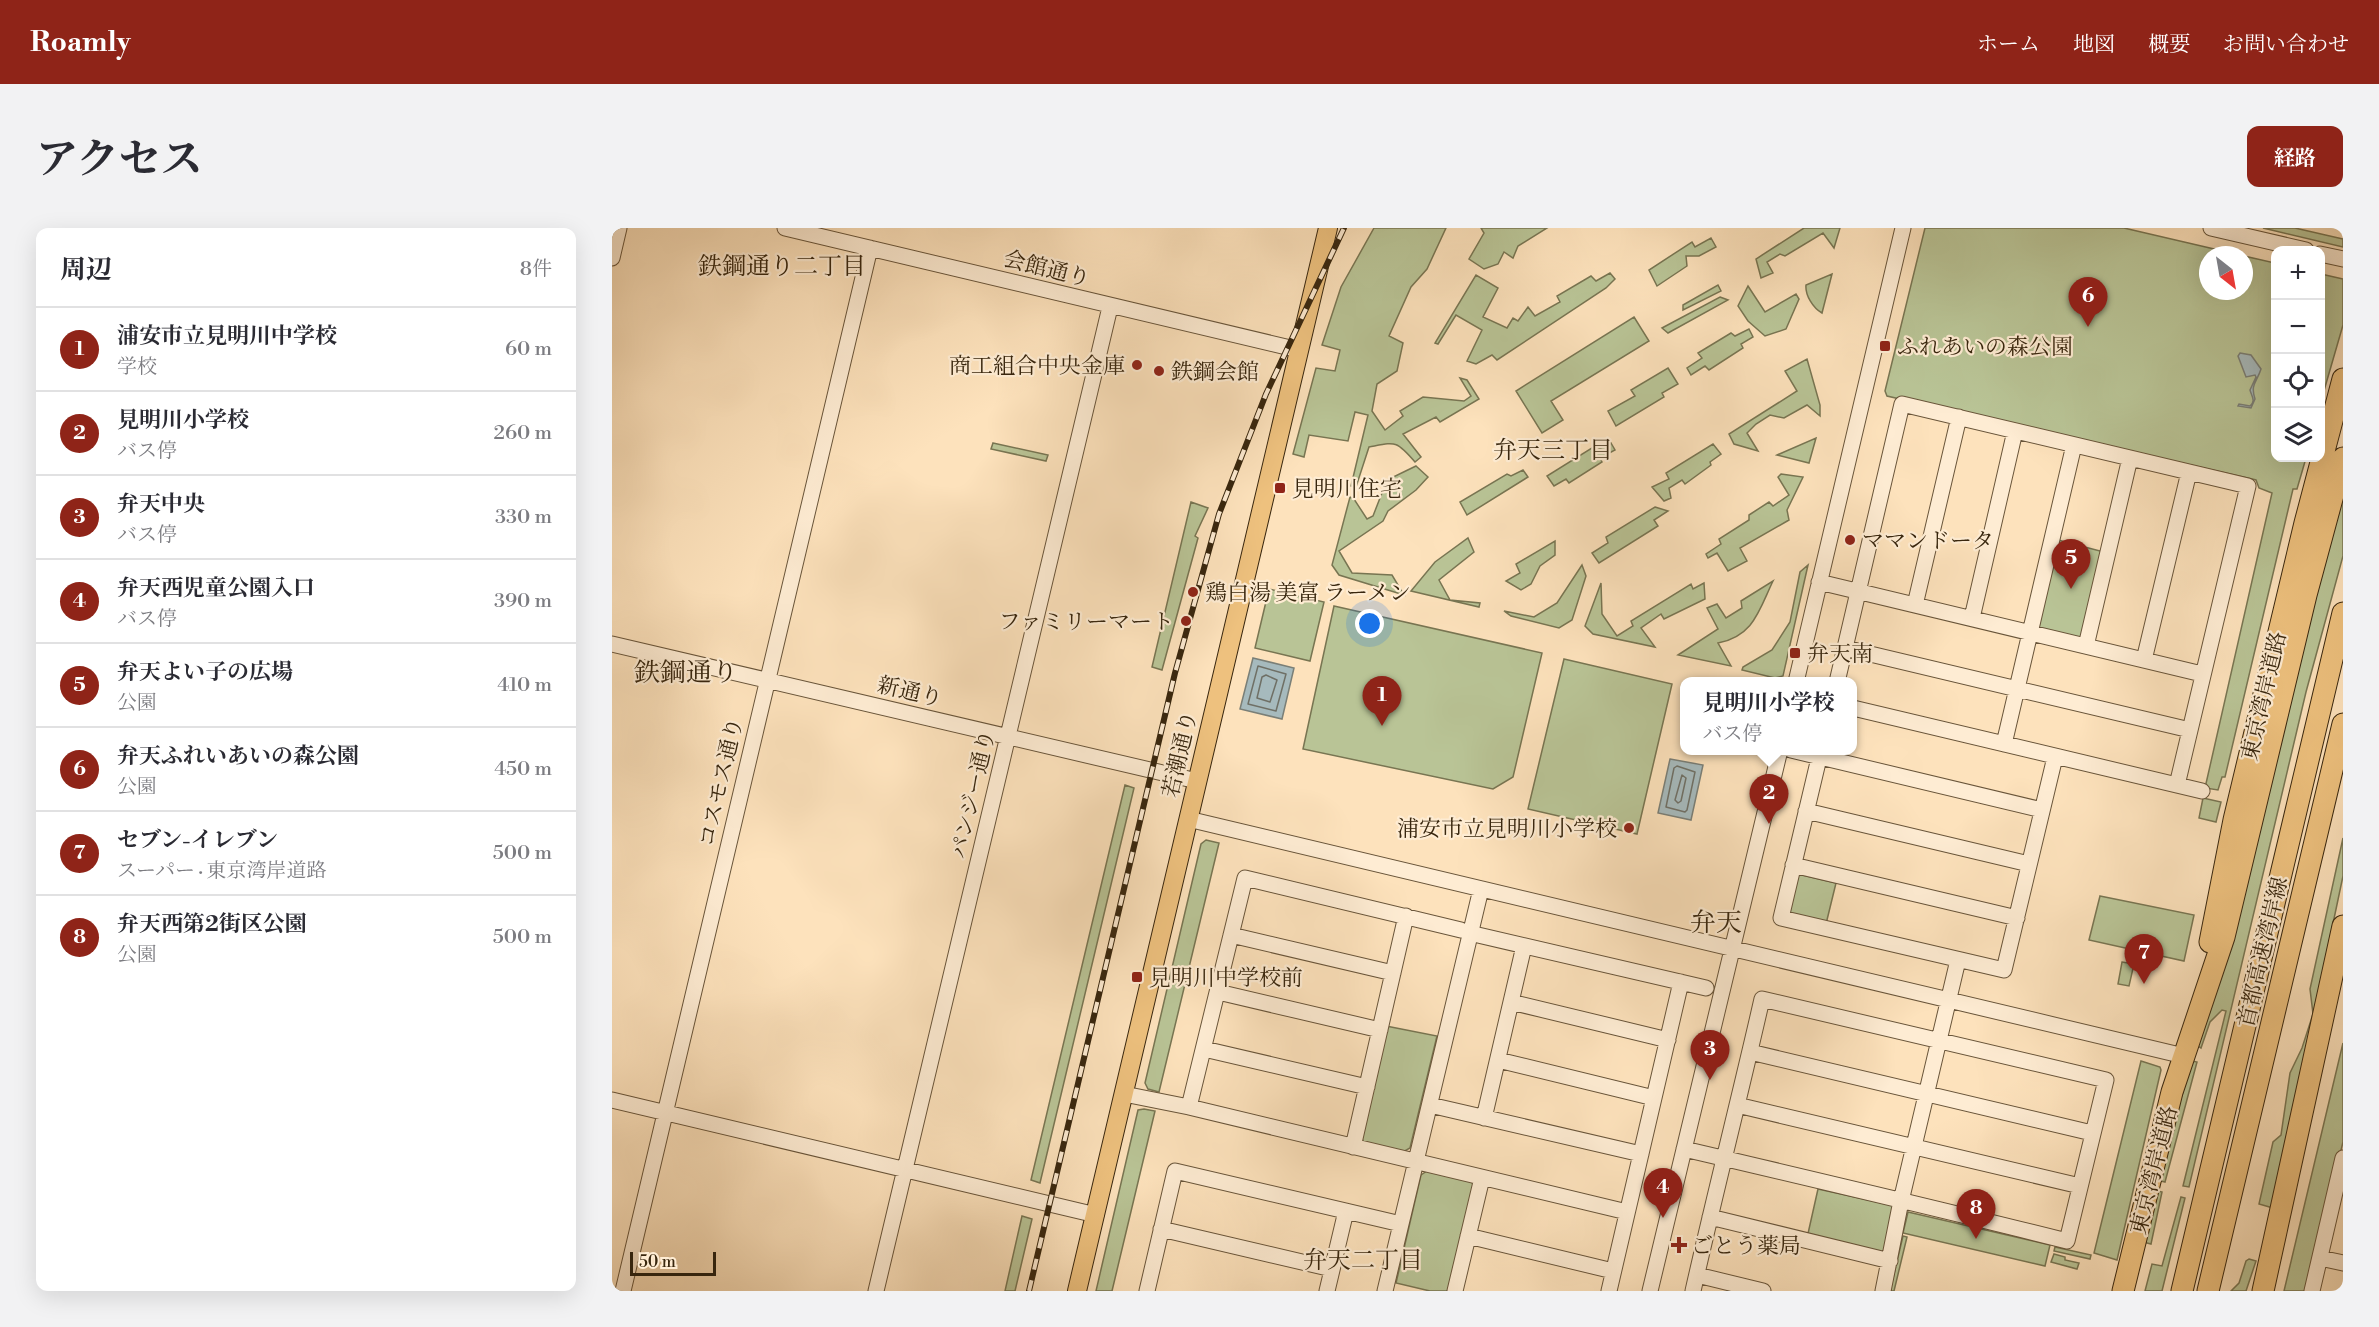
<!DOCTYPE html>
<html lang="ja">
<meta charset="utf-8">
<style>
:root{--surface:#fff;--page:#f2f2f3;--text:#2b2b33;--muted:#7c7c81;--line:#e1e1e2;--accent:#8f2418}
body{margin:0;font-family:"Libre Bodoni","Noto Serif JP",serif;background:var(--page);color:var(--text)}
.controls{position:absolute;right:18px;top:18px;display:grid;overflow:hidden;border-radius:12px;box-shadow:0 6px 24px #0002}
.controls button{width:54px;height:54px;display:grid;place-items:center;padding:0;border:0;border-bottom:2px solid var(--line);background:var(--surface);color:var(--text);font:30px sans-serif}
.compass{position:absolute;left:1587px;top:18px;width:54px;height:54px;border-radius:50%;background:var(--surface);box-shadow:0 6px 24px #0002;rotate:149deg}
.scale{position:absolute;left:18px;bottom:15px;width:86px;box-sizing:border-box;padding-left:6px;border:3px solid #38260e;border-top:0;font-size:16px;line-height:21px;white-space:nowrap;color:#38260e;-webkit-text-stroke:4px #feecd3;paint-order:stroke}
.you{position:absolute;left:758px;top:396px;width:21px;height:21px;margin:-15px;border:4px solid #fff;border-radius:50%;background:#1a73e8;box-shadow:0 0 0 9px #1a73e833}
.badge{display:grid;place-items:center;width:39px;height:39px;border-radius:50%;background:var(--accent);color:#fff;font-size:20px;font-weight:700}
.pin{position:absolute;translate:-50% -50px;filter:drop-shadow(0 2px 3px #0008)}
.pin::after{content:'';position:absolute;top:32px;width:21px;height:18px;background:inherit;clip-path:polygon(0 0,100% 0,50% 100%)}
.popup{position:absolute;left:1068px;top:449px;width:177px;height:78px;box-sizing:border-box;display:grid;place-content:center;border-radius:12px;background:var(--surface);filter:drop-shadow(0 2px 4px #0005);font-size:20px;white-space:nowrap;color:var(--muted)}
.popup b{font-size:22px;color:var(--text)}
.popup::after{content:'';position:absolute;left:50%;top:100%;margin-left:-12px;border:12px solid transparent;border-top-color:var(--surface)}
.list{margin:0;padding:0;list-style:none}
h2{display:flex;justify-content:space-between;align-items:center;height:78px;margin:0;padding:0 24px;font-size:26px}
h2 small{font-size:20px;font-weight:400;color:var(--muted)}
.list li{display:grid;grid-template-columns:39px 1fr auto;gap:18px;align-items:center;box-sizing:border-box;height:84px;padding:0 24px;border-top:2px solid var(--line)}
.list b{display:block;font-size:22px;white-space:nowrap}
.list p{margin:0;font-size:20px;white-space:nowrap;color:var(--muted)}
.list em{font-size:20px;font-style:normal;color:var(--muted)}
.icon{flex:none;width:33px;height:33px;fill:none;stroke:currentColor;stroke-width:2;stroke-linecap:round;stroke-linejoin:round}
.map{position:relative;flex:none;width:1731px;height:1063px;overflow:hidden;border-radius:12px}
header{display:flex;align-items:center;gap:36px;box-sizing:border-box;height:84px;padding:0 30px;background:var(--accent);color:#fff}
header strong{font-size:28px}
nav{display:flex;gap:33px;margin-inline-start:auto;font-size:21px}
.intro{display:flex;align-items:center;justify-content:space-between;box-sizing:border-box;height:144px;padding:0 36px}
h1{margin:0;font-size:42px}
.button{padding:15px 27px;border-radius:12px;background:var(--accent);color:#fff;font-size:21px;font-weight:700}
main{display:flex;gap:36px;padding:0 36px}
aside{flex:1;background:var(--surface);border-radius:12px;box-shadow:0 6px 24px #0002}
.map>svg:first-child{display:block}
</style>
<header>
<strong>Roamly</strong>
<nav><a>ホーム</a><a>地図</a><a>概要</a><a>お問い合わせ</a></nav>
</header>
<div class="intro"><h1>アクセス</h1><a class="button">経路</a></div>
<main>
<aside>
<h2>周辺<small>8件</small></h2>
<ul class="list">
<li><span class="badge">1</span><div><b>浦安市立見明川中学校</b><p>学校</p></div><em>60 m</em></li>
<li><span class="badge">2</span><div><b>見明川小学校</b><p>バス停</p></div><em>260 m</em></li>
<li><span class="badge">3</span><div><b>弁天中央</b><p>バス停</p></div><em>330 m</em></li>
<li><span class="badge">4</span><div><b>弁天西児童公園入口</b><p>バス停</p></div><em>390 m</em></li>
<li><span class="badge">5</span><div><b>弁天よい子の広場</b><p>公園</p></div><em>410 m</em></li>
<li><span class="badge">6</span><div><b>弁天ふれいあいの森公園</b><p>公園</p></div><em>450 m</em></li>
<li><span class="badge">7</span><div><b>セブン-イレブン</b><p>スーパー · 東京湾岸道路</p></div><em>500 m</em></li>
<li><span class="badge">8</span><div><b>弁天西第2街区公園</b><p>公園</p></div><em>500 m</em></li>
</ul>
</aside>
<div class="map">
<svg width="1731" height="1063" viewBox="0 0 1731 1063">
<rect width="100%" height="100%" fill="#fde2bc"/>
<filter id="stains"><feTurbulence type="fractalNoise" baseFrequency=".00333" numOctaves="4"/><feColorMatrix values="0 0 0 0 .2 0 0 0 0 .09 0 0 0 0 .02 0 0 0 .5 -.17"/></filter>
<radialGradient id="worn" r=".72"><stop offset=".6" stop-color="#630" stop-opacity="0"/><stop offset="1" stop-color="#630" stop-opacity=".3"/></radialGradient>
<path fill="#b9c496" stroke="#787552" stroke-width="1.5" d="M762 0H834L815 41 799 59 777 108 791 115 785 143 765 156 760 183 773 202 791 188 788 183 811 169 852 173 859 168 848 150 855 152 867 171 828 194 824 189 791 206 809 229 803 234C784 212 784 214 757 219L744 259 739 258 756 187 743 184 736 213 697 207 692 229 681 226 704 140 723 143 728 122 710 117 729 59Z
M869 0H935L906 18 901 30 892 24 886 36 872 41 857 31 872 5Z
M1192 0H1228L1222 20 1211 5 1173 28 1168 26 1155 34 1161 45 1149 50 1144 31Z
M1313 0H1512L1628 27H1596V63H1632V28L1663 35 1664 230H1694L1685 261H1681L1613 549H1610L1606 562 1593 560 1660 265 1647 260 1644 252 1275 168 1273 163Z
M1651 0H1683L1731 11V19Z
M1099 10 1104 19 1087 28H1074L1075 38 1045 58 1037 42 1080 14 1083 19Z
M998 45 1003 51 994 60 885 132 880 127 864 136 855 133 870 102 844 87 826 116 823 115 864 47 886 60 871 89 895 100 901 90 906 93 916 79 923 88 948 74 945 68 979 48 984 53Z
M1220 46 1210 85C1201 80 1193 67 1194 57Z
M1709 46 1731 51V97L1709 173Z
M1106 57 1109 63 1071 82V77Z
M1136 58 1153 84 1184 66 1187 71 1174 101 1153 108 1136 93 1126 78Z
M1108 69 1116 72 1056 105 1050 100Z
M1022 89 1037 113 939 173 951 192 930 205 904 163Z
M1137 101 1141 109 1129 116 1131 120 1097 142 1093 138 1079 147 1075 140 1090 130 1086 125 1119 105 1123 108Z
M1195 131 1208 177V188L1195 177 1172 190 1158 187 1144 196 1135 205 1146 223 1122 216 1117 206 1185 163 1173 143Z
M1056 140 1066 156 1050 165 1052 169 1004 198 996 183 1023 168 1019 162Z
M1204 210 1197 235 1165 227Z
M381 215 436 227 434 233 379 221Z
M999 215 1003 222 988 230 990 234 957 255 954 251 942 258 935 248 983 218 985 222Z
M1101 216 1109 226 1098 234 1099 237 1073 256 1070 252 1057 260 1059 270 1052 273 1040 259 1057 251 1054 245Z
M804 238 816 249 804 262 776 283 771 293 727 323 740 345 780 347 792 367 727 347 720 337 738 269 742 271 755 291 761 288 775 252Z
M911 242 916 249 855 287 848 274 895 246 899 248Z
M1169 246 1191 249 1175 282 1177 292 1128 320 1135 333 1116 343 1105 325 1096 330 1094 326 1109 316 1107 311 1137 292V287L1157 274 1161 278 1177 267 1166 249Z
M1731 263V328L1694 464 1577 959 1571 958 1614 783 1610 782 1598 794 1589 820 1586 818Z
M579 274 596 280 583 308 586 310 550 442 540 439Z
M1043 279 1056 283 1042 292 1046 298 987 335 980 325 996 315 994 309Z
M856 310 862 324 827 352 838 372 868 375 867 379 799 363 823 334Z
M1446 312 1492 324 1472 409 1467 411 1429 402 1426 398Z
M943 313V327L928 338 919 356 909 362 894 353 908 345 904 336Z
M970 337 974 348 960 392 947 400 899 388 892 383 922 389 945 375Z
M1196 337 1171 448 1163 450 1130 442 1131 439 1160 422 1178 394 1188 344Z
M1161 353C1147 382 1142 408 1106 415L1119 438 1066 427 1106 401 1095 380 1105 376 1114 390 1130 380 1129 373Z
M989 355 990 386 1005 408 1021 398 1019 393 1079 356 1081 361 1092 355 1093 371 1052 391 1049 386 1029 400 1043 419 981 406 973 398Z
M657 361 712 374 698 433 643 420Z
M722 378 930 425 901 549 881 561 691 521Z
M952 431 1060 456 1025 606 916 581Z
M513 557 522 560 428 955 419 952Z
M1591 570 1609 574 1604 594 1587 590Z
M1731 610V648L1661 980 1647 976 1661 914 1669 907 1678 845 1690 820 1701 786 1698 761Z
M594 612 607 615 547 864 536 861 533 855 589 616Z
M1186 646 1224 655 1214 696 1176 687Z
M1488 668 1582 687 1572 733 1477 712Z
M1510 734 1522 736 1517 758 1506 756Z
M774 798 825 808 798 920 791 924 752 914 748 908Z
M1731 815V914L1695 1063H1672Z
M1529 833 1548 839 1549 842 1505 1032 1482 1025Z
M1580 833 1585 834 1553 954 1545 952Z
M532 881 543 883 500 1063H484L526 882Z
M815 943 859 953 862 958 837 1063H818L784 1055 809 947Z
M1206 961 1284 978 1273 1027 1195 1010Z
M1542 962 1550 964 1539 1016 1531 1014Z
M1569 969 1573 970 1550 1063H1533L1540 1036 1550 1038Z
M1296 984 1438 1017 1433 1038 1291 1005Z
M410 988 420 991 403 1063H393Z
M1291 1008 1295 1009 1282 1063H1278Z
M1443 1019 1479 1027 1478 1031 1442 1023Z
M1442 1026 1453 1029V1032L1467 1035 1465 1041 1439 1034Z
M1637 1031 1644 1033 1634 1063H1619L1627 1055 1634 1033Z"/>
<path fill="#a6babd" stroke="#7a7f77" stroke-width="1.5" d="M1628 125 1639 127 1649 141C1645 154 1638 156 1643 171L1639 180 1626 178 1627 176 1638 178C1644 173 1640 169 1638 162L1644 149 1643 147 1634 149 1626 128Z
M641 430 682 440 670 491 628 481Z
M1058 531 1091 537 1079 592 1046 585Z"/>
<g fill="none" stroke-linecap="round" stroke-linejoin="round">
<path stroke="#6f7066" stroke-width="1.5" d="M646 438 674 446 664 483 636 476Z
M654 447 665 452 658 474 645 470 650 449Z
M1065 538 1083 544 1075 582 1073 584 1054 579 1062 540Z
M1070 547 1074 550 1069 573 1066 575 1063 572Z"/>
<g stroke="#69553a" stroke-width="17">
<path id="minor" d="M173 0 687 122
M1599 0 1694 22
M1708 26 1731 31
M0 30 7 0
M1207 354 1590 446
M1303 377 1347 189
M1360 390 1403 203
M0 416 585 553
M1474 418 1518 230
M1233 420 1578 502
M1532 432 1577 244
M1184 454 1291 0
M1225 454 1290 176 1636 258 1565 557
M1241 480 1590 563
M1392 516 1462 217
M1179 522 1430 582
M1207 530 1169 690 1392 742 1443 529
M1194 583 1417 636
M576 591 1572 828
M1181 637 1405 690
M619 707 781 745
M866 707 1094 760
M606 764 768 802
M899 774 1056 812
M592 821 755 859
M1138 824 1480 905
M886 832 1042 870
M512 866 577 879 1015 984
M0 872 484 987
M818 877 1029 926
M1125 877 1468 958
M577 879 633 650 849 702
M872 890 912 718
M741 919 794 688
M1072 921C1200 951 1328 981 1455 1013L1494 852 1150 771C1128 868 1103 965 1081 1063
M1098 989 1278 1033
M549 1001 720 1041
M856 1008 1001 1043
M1708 1030 1731 1035
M1085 1047 1151 1063
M11 1063 258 20
M264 1063 498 79
M535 1063 563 943 789 996
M715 1063 734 983
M773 1063 869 661
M843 1063 870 950
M997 1063 1069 754
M1038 1063 1168 522
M1271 1063 1289 973 1346 732
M1700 1063 1731 930"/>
</g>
<g stroke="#38260e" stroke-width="20">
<path id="major" d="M465 1063 716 0"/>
</g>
<g stroke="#38260e" stroke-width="23">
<path id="highway" d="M1598 714 1622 592 1693 295 1731 151
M1511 1063 1560 864 1612 709 1694 367 1731 230
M1570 1063 1731 385
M1596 1063 1731 496
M1651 1063 1731 698"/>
</g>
<use href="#minor" stroke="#feecd3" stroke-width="15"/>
<use href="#major" stroke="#eec17e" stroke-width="18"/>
<use href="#highway" stroke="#eec17e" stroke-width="21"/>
<g stroke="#38260e" stroke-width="6">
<path id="rail" d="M417 1063 563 445 607 286 654 166 732 0"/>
</g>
<use href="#rail" stroke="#feecd3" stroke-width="4" stroke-dasharray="11" stroke-linecap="butt"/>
</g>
<g fill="#8f2418" stroke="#feecd3" stroke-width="2">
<rect x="1267" y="112" width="12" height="12" rx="3"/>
<circle cx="525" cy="137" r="6"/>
<circle cx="547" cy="143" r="6"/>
<rect x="662" y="254" width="12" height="12" rx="3"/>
<circle cx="1238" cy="312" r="6"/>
<circle cx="581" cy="364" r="6"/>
<circle cx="574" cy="393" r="6"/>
<rect x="1177" y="419" width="12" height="12" rx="3"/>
<circle cx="1017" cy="600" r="6"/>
<rect x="519" y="743" width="12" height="12" rx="3"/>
<path d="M1064 1008h6v6h6v6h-6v6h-6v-6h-6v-6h6z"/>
</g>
<g text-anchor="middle" stroke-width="4.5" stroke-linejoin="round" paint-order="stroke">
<g font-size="22" fill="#38260e" stroke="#feecd3">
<text transform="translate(435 40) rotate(14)" y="8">会館通り</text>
<text transform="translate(298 463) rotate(13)" y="8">新通り</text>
<text transform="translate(1651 468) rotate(-77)" y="8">東京湾岸道路</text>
<text transform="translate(567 526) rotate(-77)" y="8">若潮通り</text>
<text transform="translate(108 554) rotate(-77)" y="8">コスモス通り</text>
<text transform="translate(360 566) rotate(-77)" y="8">パンジー通り</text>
<text transform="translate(1650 724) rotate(-77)" y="8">首都高速湾岸線</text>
<text transform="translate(1541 942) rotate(-76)" y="8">東京湾岸道路</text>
</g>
<g font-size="22" fill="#38260e" stroke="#feecd3" text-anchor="start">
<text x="1285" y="126">ふれあいの森公園</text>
<text x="513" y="145" text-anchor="end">商工組合中央金庫</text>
<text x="559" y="151">鉄鋼会館</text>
<text x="680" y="268">見明川住宅</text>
<text x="1250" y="320">ママンドータ</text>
<text x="593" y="372">鶏白湯 美富 ラーメン</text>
<text x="562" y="401" text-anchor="end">ファミリーマート</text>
<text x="1195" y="433">弁天南</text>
<text x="1005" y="608" text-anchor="end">浦安市立見明川小学校</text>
<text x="537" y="757">見明川中学校前</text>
<text x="1079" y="1025">ごとう薬局</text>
</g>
<g font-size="24" fill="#38260e" stroke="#feecd3">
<text x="170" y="46">鉄鋼通り二丁目</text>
<text x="941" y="230">弁天三丁目</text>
<text x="751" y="1040">弁天二丁目</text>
</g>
<g font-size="26" fill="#38260e" stroke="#feecd3">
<text x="74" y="453">鉄鋼通り</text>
<text x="1104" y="703">弁天</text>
</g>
</g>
<rect width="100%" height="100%" filter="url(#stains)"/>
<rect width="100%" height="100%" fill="url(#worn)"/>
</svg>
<div class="controls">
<button>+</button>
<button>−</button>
<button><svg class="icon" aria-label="locate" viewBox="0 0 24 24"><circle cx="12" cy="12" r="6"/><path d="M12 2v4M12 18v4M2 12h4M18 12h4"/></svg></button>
<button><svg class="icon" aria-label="layers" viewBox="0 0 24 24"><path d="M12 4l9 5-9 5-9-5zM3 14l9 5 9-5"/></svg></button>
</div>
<svg class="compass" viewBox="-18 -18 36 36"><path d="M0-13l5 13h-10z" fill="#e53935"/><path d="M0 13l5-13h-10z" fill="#7c7c81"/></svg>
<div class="scale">50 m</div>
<div class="you"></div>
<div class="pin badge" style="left:770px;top:498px">1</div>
<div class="pin badge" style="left:1157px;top:596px">2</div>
<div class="popup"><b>見明川小学校</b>バス停</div>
<div class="pin badge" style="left:1098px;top:852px">3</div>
<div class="pin badge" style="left:1051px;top:990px">4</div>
<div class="pin badge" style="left:1459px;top:361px">5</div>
<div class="pin badge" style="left:1476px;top:99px">6</div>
<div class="pin badge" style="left:1532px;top:756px">7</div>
<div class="pin badge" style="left:1364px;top:1011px">8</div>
</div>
</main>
